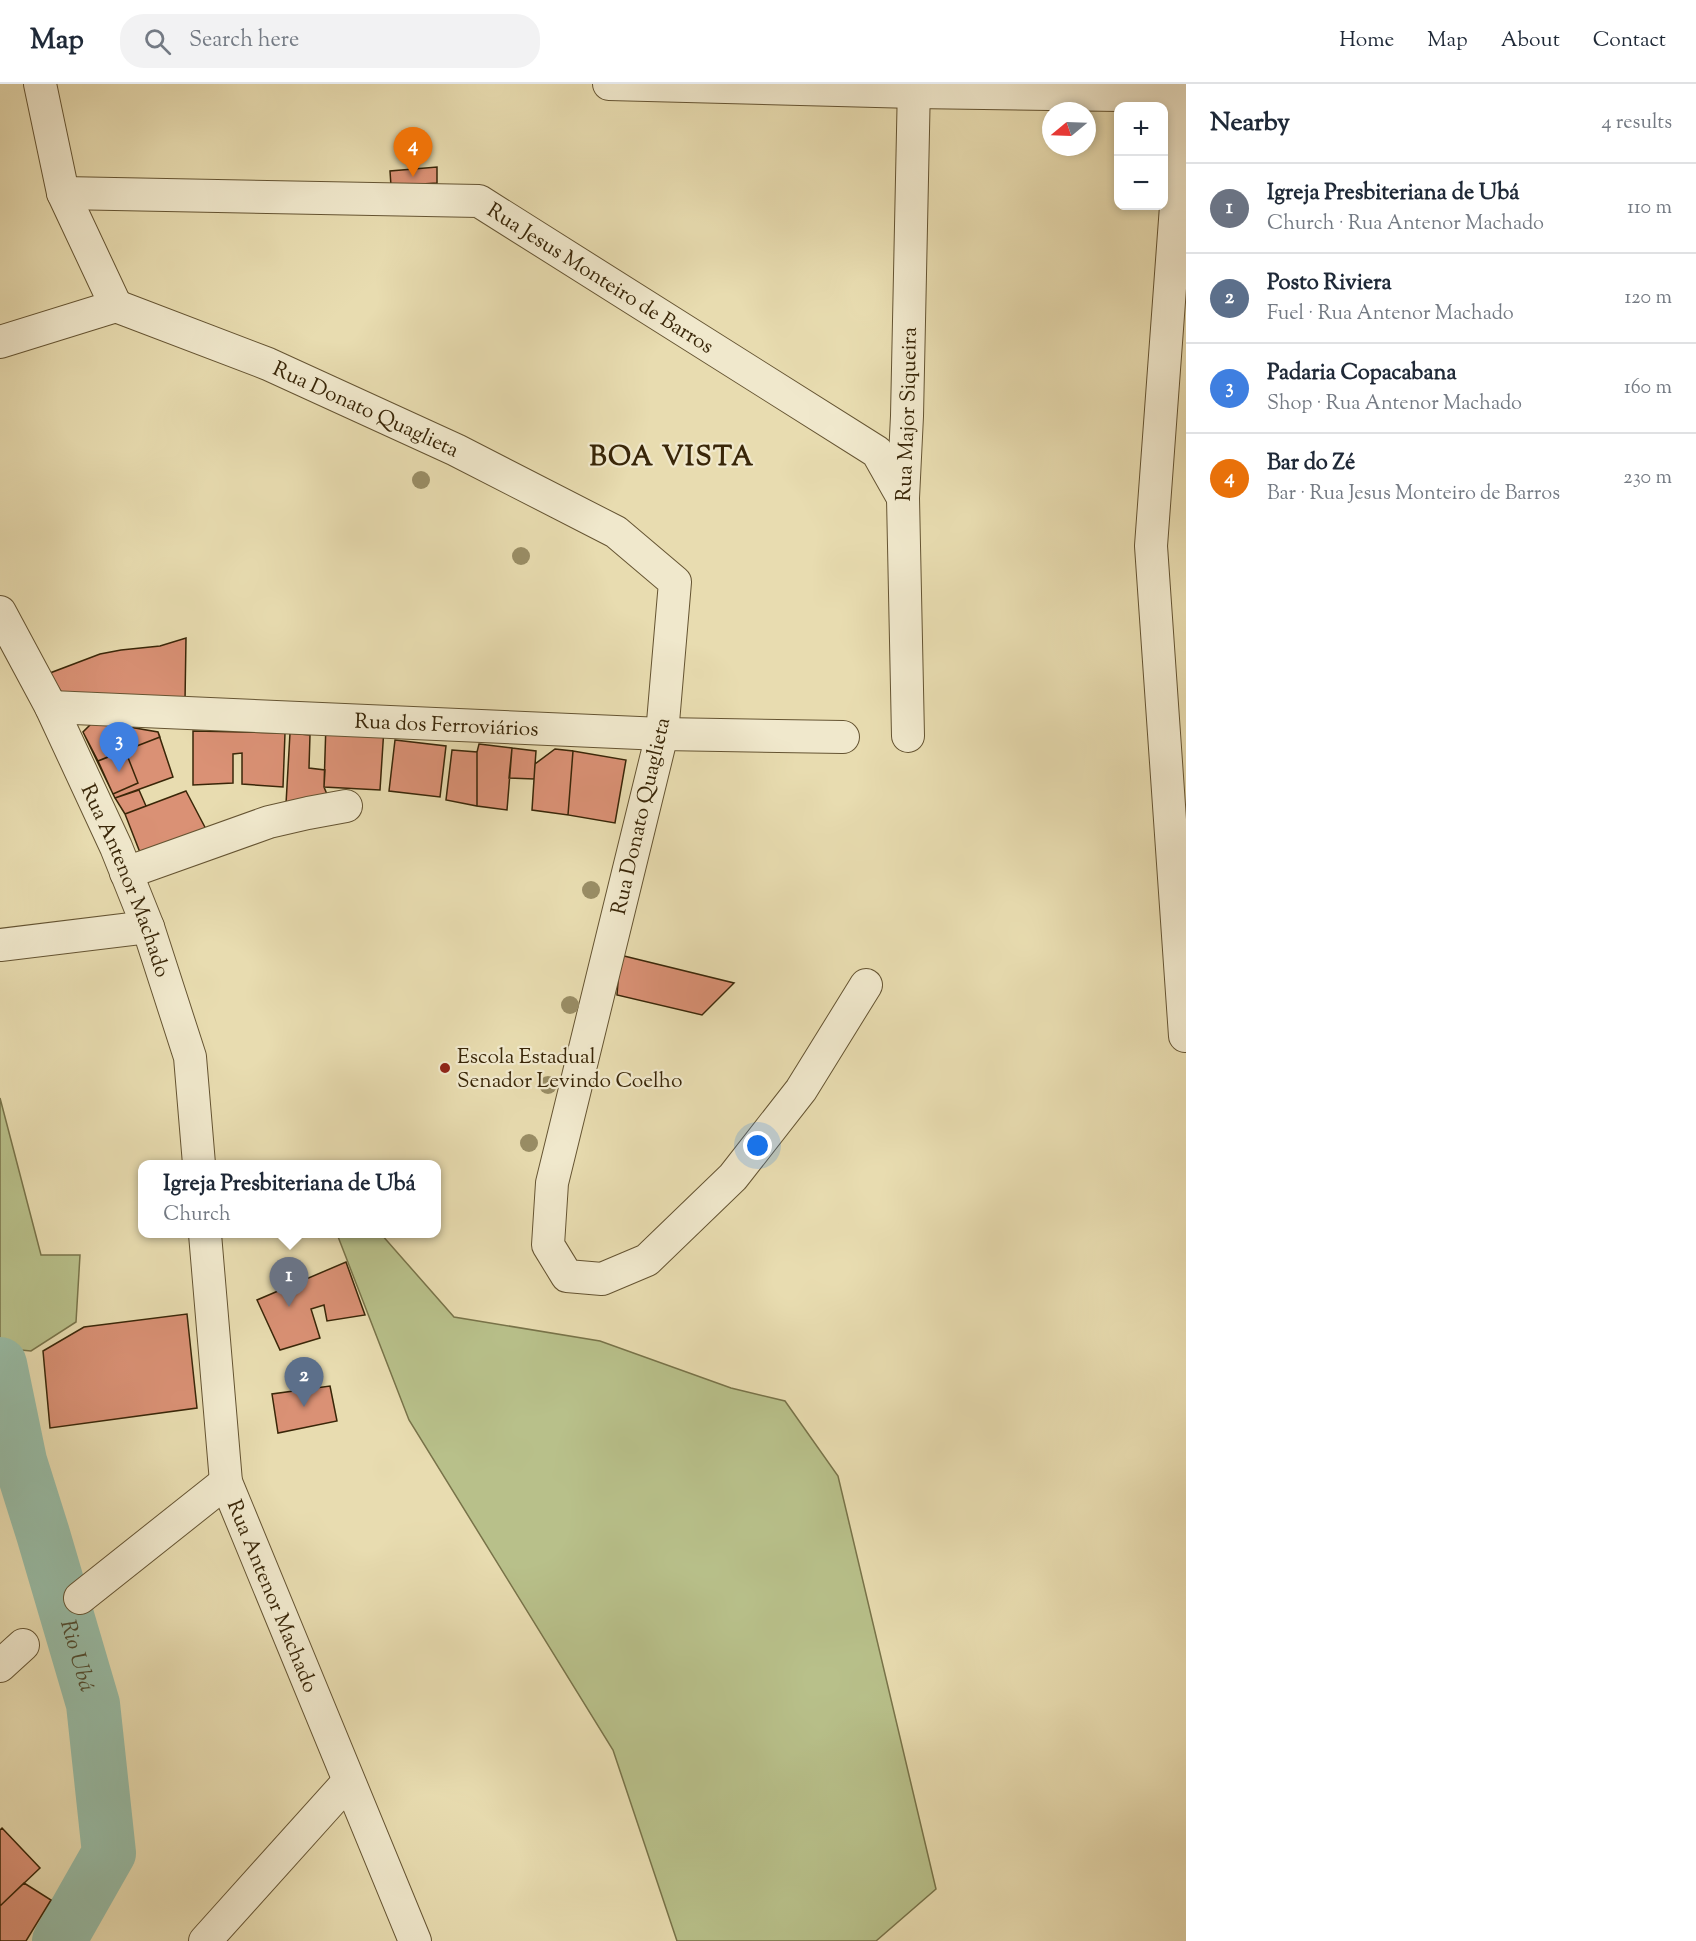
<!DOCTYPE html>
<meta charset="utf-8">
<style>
:root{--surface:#fff;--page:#f2f2f3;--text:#1f2937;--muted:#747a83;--line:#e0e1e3;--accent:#8f2418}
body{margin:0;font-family:"Sorts Mill Goudy",serif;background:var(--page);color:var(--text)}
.controls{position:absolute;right:18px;top:18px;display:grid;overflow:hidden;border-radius:12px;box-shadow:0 3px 9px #0003}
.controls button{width:54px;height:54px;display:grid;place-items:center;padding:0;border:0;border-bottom:2px solid var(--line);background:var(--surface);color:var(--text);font:30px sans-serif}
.compass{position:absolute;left:1042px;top:18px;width:54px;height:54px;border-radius:50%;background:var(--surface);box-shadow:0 3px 9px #0003;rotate:251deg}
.you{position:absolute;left:758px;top:1062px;width:21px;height:21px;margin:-15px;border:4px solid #fff;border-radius:50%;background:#1a73e8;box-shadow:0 0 0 9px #1a73e833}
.badge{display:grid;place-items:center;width:39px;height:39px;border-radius:50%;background:var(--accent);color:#fff;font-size:20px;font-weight:700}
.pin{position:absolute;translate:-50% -50px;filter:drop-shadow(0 2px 3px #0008)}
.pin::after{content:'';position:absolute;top:32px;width:21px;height:18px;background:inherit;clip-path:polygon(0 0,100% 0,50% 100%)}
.popup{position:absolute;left:138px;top:1076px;width:303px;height:78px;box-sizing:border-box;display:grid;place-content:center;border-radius:12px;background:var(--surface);filter:drop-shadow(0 2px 4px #0005);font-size:20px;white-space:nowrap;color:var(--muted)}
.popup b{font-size:22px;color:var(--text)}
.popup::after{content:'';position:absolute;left:50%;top:100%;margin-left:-12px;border:12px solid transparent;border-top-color:var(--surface)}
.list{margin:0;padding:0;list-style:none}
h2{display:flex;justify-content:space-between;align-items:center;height:78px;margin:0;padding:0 24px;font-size:26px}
h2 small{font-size:20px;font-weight:400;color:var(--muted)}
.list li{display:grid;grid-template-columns:39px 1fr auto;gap:18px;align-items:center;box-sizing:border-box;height:90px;padding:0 24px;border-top:2px solid var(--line)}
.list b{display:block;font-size:22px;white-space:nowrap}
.list p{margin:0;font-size:20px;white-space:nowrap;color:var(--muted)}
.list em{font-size:20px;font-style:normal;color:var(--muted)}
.icon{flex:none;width:33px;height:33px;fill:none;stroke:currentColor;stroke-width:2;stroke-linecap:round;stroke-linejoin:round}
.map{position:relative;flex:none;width:1186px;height:1857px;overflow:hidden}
header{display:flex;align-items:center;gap:36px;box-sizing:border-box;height:84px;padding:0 30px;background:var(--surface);border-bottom:2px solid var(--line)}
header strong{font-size:28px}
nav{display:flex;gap:33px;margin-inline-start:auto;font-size:21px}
.search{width:420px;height:54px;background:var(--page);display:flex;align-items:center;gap:15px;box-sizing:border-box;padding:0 21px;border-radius:24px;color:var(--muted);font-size:22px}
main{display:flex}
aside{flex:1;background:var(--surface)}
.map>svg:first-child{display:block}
</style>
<header>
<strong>Map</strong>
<div class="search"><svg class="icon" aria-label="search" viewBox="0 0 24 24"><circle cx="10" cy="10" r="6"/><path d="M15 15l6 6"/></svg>Search here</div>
<nav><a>Home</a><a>Map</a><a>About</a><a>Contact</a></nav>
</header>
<main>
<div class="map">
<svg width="1186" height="1857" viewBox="0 0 1186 1857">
<rect width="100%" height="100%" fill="#e8dcb0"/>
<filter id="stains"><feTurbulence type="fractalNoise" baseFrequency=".00333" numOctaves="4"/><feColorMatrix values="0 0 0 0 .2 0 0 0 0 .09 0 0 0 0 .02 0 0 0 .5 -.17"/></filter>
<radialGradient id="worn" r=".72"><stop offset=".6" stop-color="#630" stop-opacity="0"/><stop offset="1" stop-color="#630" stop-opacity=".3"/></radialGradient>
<path fill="#b8c08a" stroke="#787349" stroke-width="1.5" d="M0 1014 41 1171H80L76 1238 31 1267 0 1264Z
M337 1150H381L454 1233 600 1257 731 1304 785 1317 838 1392 936 1805 876 1857H677L613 1666 409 1336Z"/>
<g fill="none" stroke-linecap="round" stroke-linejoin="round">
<path stroke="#98bca6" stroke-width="54" id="s1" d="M0 1280 20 1377 43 1450 93 1620 109 1769 59 1857"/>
</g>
<path fill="#da9175" stroke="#392608" stroke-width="1.5" d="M437 83V99L391 102 390 87Z
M186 554 185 617 61 608 50 589 100 570 121 566 160 562Z
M94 637 158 648 173 693 115 714 83 648Z
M94 637 158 648 160 653 98 677 83 648Z
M326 639 384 644 380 706 324 703Z
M193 647 285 649 283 703 242 700V669L233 670V699L193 701Z
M290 649 310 651 309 684 325 686 324 703 331 720H286Z
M395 656 446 662 440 713 389 707Z
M479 660 512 664 507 726 477 722V668Z
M512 664 536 667 534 695 509 694Z
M555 665 573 667 568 731 532 726 535 680Z
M125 666 138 699 113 710 98 677Z
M452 666 477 668V722L446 716Z
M573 667 626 676 615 739 568 731Z
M139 706 146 722 125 730 115 714Z
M186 707 208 749 141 771 125 730Z
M620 871 734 899 702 931 617 911Z
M346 1178 365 1231 327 1237 324 1221 311 1225 320 1254 280 1266 257 1216Z
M187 1230 197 1324 50 1344 43 1267 84 1243Z
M330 1302 337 1337 278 1349 272 1310Z
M2 1744 40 1784 0 1822V1746Z
M24 1799 51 1816 26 1857H0V1822Z"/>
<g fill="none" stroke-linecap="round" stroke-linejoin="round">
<g stroke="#655432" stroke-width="34">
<g id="minor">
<path d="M40 0 63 109 116 222"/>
<path d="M609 0 914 8 1185 12"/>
<path id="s2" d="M63 109 479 117 877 368 903 414"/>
<path id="s3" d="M0 258 116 222 268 280 456 366 616 448 675 498 662 650 552 1099 548 1161 567 1192 602 1195 647 1176 733 1093 801 1006 866 901"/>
<path id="s4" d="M0 528 51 623 116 763 148 843 190 973 199 1080"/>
<path id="s5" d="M51 623 662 650 843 653"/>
<path id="s6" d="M908 652 903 414 907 332 914 0"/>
<path d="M126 789 269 738 308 729 346 722"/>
<path d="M0 861 148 843"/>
<path d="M1185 952 1151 462 1185 0"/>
<path id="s7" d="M205 1150 226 1398 415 1857"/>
<path d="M80 1514 226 1398"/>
<path d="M0 1582 23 1561"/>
<path d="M205 1857 348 1698"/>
</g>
</g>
<use href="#minor" stroke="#f0e8cc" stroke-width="32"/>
</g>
<g fill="#998d65">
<circle cx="421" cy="396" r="9"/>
<circle cx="521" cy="472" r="9"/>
<circle cx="591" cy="806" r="9"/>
<circle cx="570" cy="921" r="9"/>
<circle cx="548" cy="1001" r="9"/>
<circle cx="529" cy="1059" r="9"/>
</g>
<circle fill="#8f2418" stroke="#f0e8cc" stroke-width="2" cx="445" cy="984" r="6"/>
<g text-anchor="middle" stroke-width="4.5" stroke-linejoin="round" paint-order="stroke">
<g font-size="21" fill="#392608" stroke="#f0e8cc">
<text dy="7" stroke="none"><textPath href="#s2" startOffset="560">Rua Jesus Monteiro de Barros</textPath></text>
<text dy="7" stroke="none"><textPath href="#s3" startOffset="392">Rua Donato Quaglieta</textPath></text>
<text dy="7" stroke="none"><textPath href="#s6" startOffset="322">Rua Major Siqueira</textPath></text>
<text dy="7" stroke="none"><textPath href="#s5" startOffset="396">Rua dos Ferroviários</textPath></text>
<text transform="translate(640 732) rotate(-77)" y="7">Rua Donato Quaglieta</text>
<text dy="7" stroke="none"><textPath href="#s4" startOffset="297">Rua Antenor Machado</textPath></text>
<text dy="7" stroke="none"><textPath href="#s7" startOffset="372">Rua Antenor Machado</textPath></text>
</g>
<g font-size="21" fill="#392608" stroke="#f0e8cc" text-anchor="start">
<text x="457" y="979">Escola Estadual<tspan x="457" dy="24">Senador Levindo Coelho</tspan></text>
</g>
<g font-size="22" font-style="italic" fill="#514c30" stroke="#f0e8cc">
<text dy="8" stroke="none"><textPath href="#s1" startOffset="302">Rio Ubá</textPath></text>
</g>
<g font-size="27" font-weight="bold" letter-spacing="1.5" fill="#392608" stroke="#f0e8cc">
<text x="672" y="381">BOA VISTA</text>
</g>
</g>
<rect width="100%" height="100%" filter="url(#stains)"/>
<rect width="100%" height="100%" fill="url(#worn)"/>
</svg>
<div class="controls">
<button>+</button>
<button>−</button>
</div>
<svg class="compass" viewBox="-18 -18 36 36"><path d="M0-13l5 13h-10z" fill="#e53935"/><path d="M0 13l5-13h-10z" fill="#747a83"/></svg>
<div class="you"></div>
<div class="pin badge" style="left:289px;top:1223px;background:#6b7280">1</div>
<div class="popup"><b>Igreja Presbiteriana de Ubá</b>Church</div>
<div class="pin badge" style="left:304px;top:1323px;background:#5c6f8a">2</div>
<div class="pin badge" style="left:119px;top:688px;background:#3f7fe0">3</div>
<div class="pin badge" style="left:413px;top:93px;background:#e8710a">4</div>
</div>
<aside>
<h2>Nearby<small>4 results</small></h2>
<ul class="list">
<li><span class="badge" style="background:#6b7280">1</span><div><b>Igreja Presbiteriana de Ubá</b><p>Church · Rua Antenor Machado</p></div><em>110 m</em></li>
<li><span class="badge" style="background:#5c6f8a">2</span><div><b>Posto Riviera</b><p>Fuel · Rua Antenor Machado</p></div><em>120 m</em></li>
<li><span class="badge" style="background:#3f7fe0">3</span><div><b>Padaria Copacabana</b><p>Shop · Rua Antenor Machado</p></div><em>160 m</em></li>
<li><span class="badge" style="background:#e8710a">4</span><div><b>Bar do Zé</b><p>Bar · Rua Jesus Monteiro de Barros</p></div><em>230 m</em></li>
</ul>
</aside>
</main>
